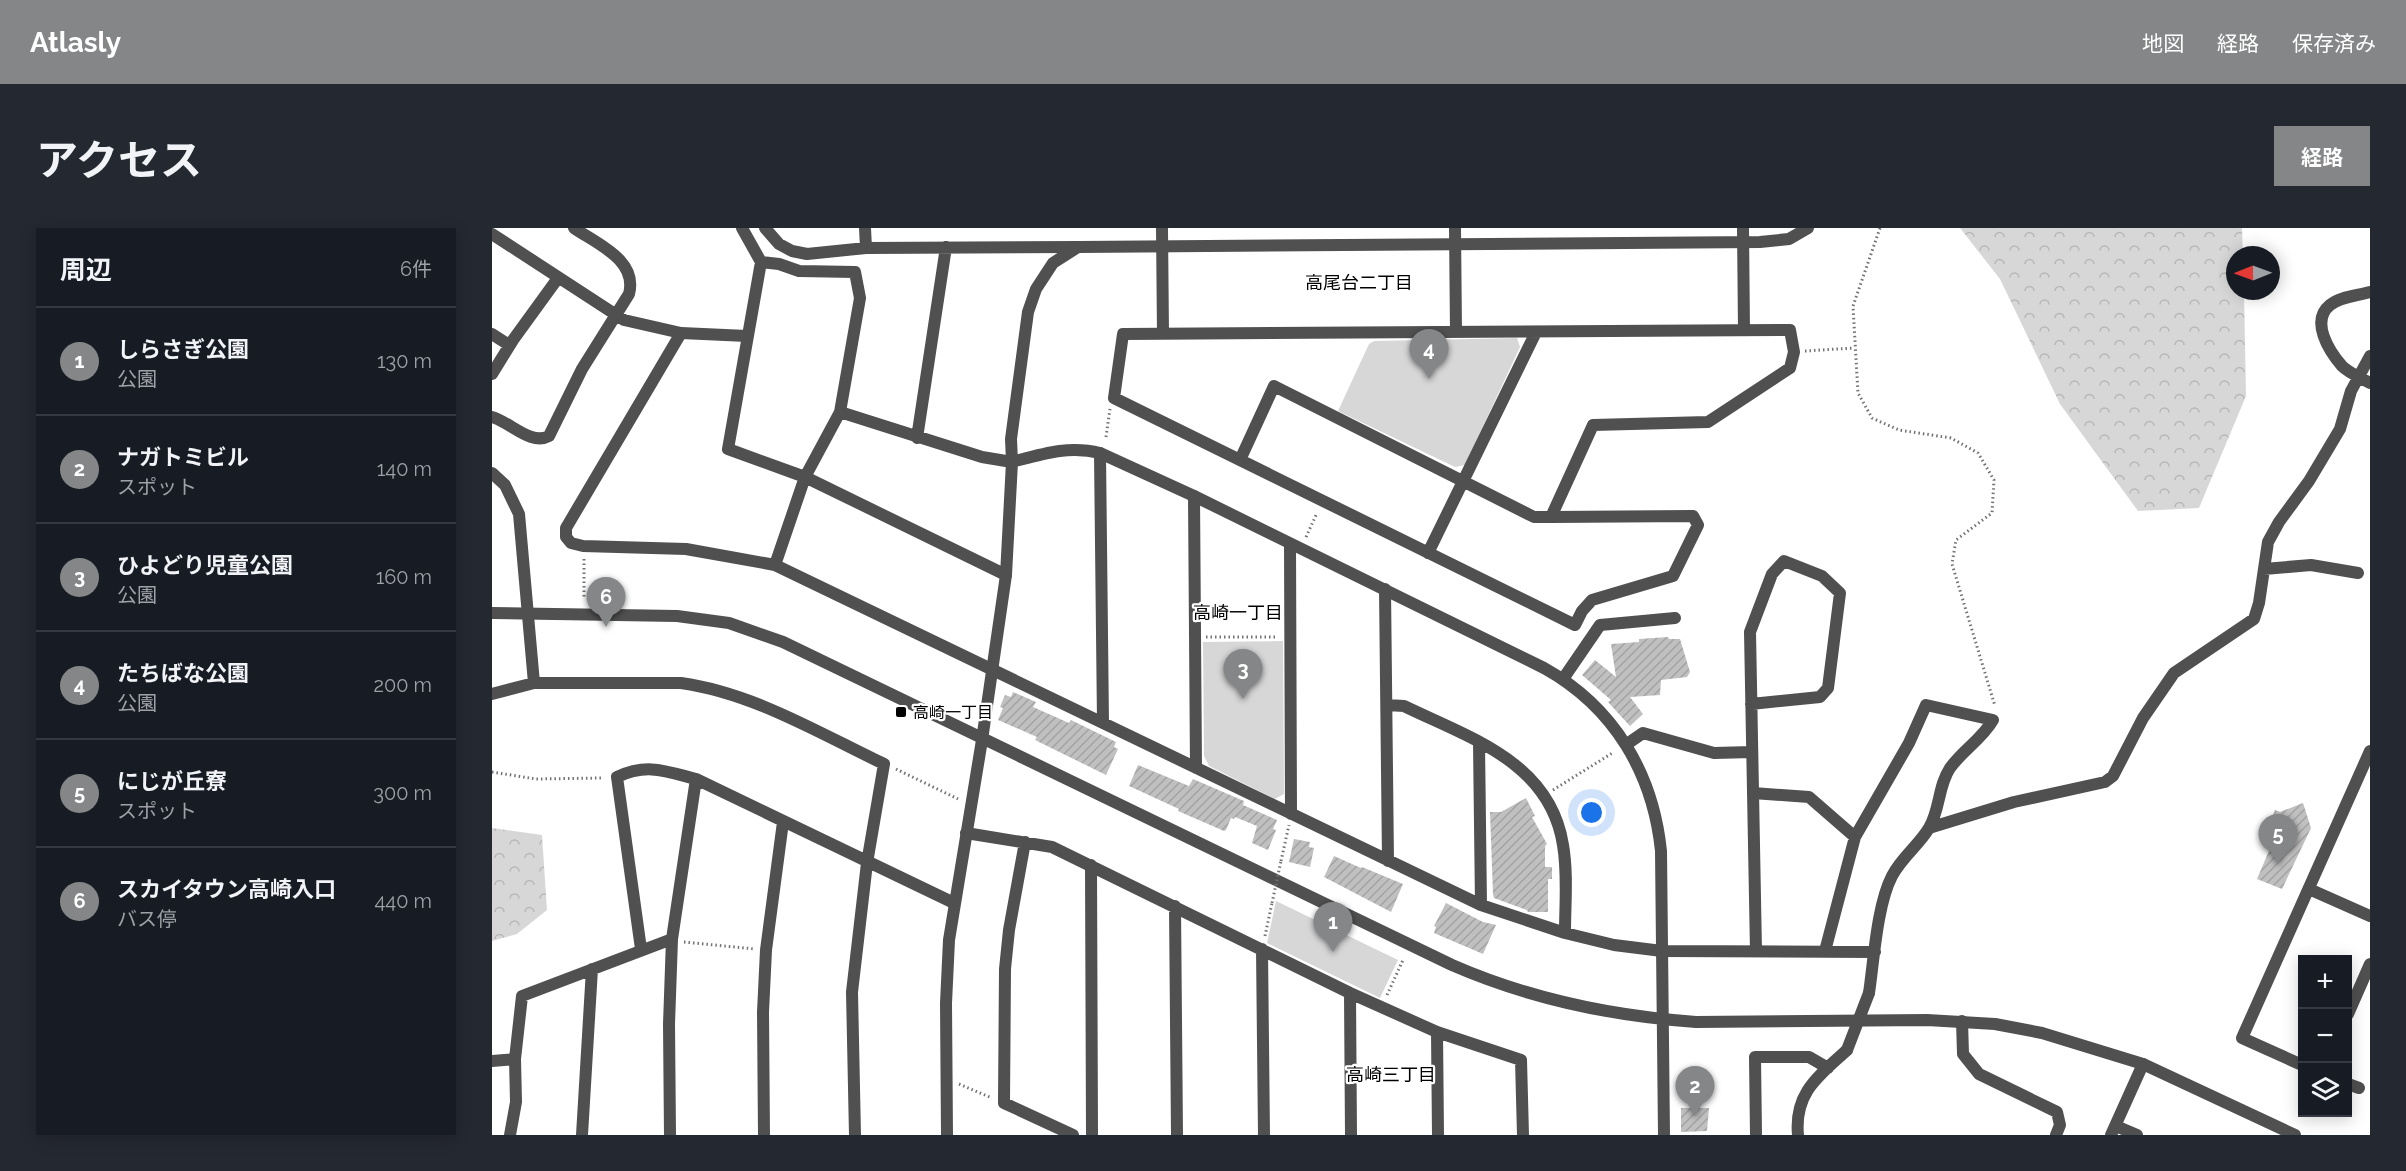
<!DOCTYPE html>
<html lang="ja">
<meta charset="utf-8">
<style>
:root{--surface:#171b24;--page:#242831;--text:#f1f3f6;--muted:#9ea1a6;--line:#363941;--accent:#858687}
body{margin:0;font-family:Raleway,"Noto Sans JP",sans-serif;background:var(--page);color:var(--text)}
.controls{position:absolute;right:18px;bottom:18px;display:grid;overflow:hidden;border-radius:0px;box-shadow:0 3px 15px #0003}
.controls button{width:54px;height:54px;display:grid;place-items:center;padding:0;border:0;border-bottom:2px solid var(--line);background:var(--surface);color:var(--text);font:30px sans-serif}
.compass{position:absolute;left:1734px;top:18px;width:54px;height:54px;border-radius:50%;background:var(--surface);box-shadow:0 3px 15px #0003;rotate:269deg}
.you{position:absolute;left:1100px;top:585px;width:21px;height:21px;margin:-15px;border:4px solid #fff;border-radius:50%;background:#1a73e8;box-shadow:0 0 0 9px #1a73e833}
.badge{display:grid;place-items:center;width:39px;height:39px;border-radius:50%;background:var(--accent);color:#fff;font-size:20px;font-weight:700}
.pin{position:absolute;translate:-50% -50px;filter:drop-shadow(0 2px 3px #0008)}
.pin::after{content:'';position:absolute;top:32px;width:21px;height:18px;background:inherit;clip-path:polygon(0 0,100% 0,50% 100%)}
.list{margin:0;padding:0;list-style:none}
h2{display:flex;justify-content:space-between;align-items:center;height:78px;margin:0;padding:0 24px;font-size:26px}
h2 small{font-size:20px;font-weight:400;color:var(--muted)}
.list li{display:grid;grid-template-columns:39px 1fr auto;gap:18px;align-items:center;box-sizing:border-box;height:108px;padding:0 24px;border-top:2px solid var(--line)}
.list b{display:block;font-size:22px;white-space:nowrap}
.list p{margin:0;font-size:20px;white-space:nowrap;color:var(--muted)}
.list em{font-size:20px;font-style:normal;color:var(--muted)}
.icon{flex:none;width:33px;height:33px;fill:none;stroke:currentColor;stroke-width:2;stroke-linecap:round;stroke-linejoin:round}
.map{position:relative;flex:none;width:1878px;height:907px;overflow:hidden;border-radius:0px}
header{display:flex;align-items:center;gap:36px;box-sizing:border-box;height:84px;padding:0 30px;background:var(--accent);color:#fff}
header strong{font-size:28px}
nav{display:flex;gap:33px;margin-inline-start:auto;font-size:21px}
.intro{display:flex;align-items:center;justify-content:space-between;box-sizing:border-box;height:144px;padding:0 36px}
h1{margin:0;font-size:42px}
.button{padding:15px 27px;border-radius:0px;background:var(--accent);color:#fff;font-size:21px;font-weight:700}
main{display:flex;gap:36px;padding:0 36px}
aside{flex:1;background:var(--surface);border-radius:0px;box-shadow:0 3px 15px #0003}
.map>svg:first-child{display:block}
</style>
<header>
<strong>Atlasly</strong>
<nav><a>地図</a><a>経路</a><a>保存済み</a></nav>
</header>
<div class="intro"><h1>アクセス</h1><a class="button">経路</a></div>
<main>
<aside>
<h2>周辺<small>6件</small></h2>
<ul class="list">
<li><span class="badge">1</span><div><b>しらさぎ公園</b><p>公園</p></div><em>130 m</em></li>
<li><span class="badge">2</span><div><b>ナガトミビル</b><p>スポット</p></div><em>140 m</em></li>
<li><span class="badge">3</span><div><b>ひよどり児童公園</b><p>公園</p></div><em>160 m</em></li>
<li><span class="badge">4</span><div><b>たちばな公園</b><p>公園</p></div><em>200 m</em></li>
<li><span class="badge">5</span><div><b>にじが丘寮</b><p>スポット</p></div><em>300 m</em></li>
<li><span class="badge">6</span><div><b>スカイタウン高崎入口</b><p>バス停</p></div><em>440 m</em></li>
</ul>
</aside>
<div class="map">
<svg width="1878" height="907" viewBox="0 0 1878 907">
<defs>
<pattern id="forest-crowns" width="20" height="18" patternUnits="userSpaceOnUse" patternTransform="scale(1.5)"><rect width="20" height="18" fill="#d7d7d7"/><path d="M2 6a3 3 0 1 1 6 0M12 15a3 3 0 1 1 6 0" fill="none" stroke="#b7b7b7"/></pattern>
<pattern id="building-hatch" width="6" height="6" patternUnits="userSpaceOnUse" patternTransform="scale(1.5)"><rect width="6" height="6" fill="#c0c0c0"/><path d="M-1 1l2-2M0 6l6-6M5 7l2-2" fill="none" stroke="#a3a3a3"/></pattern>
</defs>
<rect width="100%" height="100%" fill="#fff"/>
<path fill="url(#forest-crowns)" d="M1468 0H1750L1751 27H1743V63H1752L1754 168 1707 280 1646 283 1568 176 1508 51Z
M0 600 50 607 55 682 25 706 0 713Z"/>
<path fill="#d7d7d7" d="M1025 110 1028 119 973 237 963 239 846 183 877 116 882 113Z
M791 413 792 566 783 571 717 538 712 528 711 414Z
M784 673 906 732 888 770 775 715Z"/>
<path fill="url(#building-hatch)" d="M1176 409 1177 411H1188L1198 444 1195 449 1169 452 1168 467 1138 469 1151 486 1138 498 1116 474 1119 472 1090 447 1103 432 1124 449 1119 416 1147 414V411Z
M521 464 544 474 541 479 577 495 579 492 624 514 622 519 626 521 614 547 543 512 545 509 506 492 511 480 508 479 513 467 519 469Z
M646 537 697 558 701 551 752 573 751 577 785 592 781 601 784 602 776 622 760 615 765 598 743 589 742 591 739 590 734 602 732 603 686 583 687 581 637 558Z
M1034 570 1043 588 1040 589 1055 616 1053 618V639H1060V651H1056V684H1036L1035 682 1002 670 1001 666 998 584H1009Z
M1811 575 1819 600 1790 661 1765 651 1785 604 1780 602 1781 599 1778 595 1783 582 1788 584Z
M802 611 818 614 817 619 822 620 818 639 797 634Z
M842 628 869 640 870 639 911 656 899 684 832 649Z
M954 675 991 694 1004 697 991 726 942 705 944 699 942 698Z
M1189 880H1217L1215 903 1189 904Z"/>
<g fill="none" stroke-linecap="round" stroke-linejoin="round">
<path stroke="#727272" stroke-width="3" stroke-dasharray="1.5 3" stroke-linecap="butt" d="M1388 0 1361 78 1366 165 1380 190 1407 202 1459 210 1486 225 1502 252 1500 285 1464 312 1460 336 1503 478
M1313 123 1362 120
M614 209 618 181
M814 309 825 285
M92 331V371
M714 409H786
M404 541 466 571
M0 544 44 551 111 550
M1061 562 1122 524
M789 633 797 597
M773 708 780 675
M192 714 263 721
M895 767 911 732
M467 856 500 870"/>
<path stroke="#505050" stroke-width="12" d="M250 0 269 34 236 221 313 249 514 347
M273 0 287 16 300 23 315 26 374 20 586 19
M373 0 374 20
M670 0 671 106
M963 0 964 104
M1251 0 1252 102
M0 6 132 92 189 105 255 108
M269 34 287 36 307 43 363 44 368 70 348 184 313 249 283 337
M1878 64C1865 68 1849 68 1838 77 1818 93 1837 123 1850 138 1857 145 1869 150 1878 155
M189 105 74 300V309L79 315 91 318 194 321 283 337 989 677 1073 705 1122 717 1170 723 1383 724
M0 106 17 117
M0 146 21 112 66 50
M348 184 490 229 520 234
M0 189C18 194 39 218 57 208L90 141 137 66C146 32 105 16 82 0
M425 210 454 19
M608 225 611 495
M748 232 782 158 1042 289H1059L1201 288 1206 297 1181 348 1100 372 1090 383 1083 397 622 170 631 106 1298 102 1302 124 1298 140 1216 194 1101 197 1059 289
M0 245 13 257 27 286 42 455
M702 268 704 540
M798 316 799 586
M936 325 1044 104
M1772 341 1819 337 1866 345
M893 361 896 633
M1071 451 1108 397 1183 390
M0 466 42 455H189C261 465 327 505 392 536L375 635 360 764 363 907
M1259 476 1328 469 1336 460 1348 365 1330 348 1292 333 1280 346 1258 404 1264 723
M895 477 912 478C978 510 1058 534 1071 617 1076 646 1073 676 1073 705
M987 515 989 677
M1135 516 1151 505 1222 525 1260 524
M1261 565 1317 569 1363 609
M1437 600 1522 574 1613 554 1621 548 1651 490 1682 445 1762 391 1767 375 1776 314 1787 294 1817 253 1848 201 1859 163 1878 128
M474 605 560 619 858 765 945 804 1029 832 1031 907
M533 614 517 702 513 741 512 875 581 907
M599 637 600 907
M1817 661 1878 688
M683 678 685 907
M149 721 125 549C155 535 173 543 204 551L462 675
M770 721 772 907
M1333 723 1363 609 1417 515 1434 477 1501 492C1490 511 1471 522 1458 540 1446 558 1448 582 1437 600 1427 617 1410 629 1400 648 1385 677 1382 731 1377 765
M858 765 859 907
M1856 786 1878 736
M1470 793 1471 826 1487 846 1565 884 1568 897 1564 907
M945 804 946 907
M0 833 23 831
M1810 837 1750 810 1878 523
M1856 856 1867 860
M1624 898 1645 907
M18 907 24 874 23 831 30 768 180 711
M90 907 100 741
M178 907 177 796 180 711 204 551
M272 907 271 784 274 722 291 594
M1264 907 1263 829H1317L1336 840
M1306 907C1302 864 1327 848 1355 822
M1619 907 1651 836"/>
<path stroke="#505050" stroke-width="12" d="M520 234C550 226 577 217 608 225L702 268 1052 440C1122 479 1161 545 1169 623L1172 907
M0 385 185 388 237 395 291 414 960 737C1038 771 1119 788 1204 794L1435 792 1503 796 1550 805 1651 836 1803 907
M455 907 454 775 457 712 490 512 514 347 520 234 519 211 536 84 544 61 561 35 586 19 1268 14 1297 11 1316 0"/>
<path stroke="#727272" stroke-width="3" stroke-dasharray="1.5 3" stroke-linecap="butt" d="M780 675 789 633"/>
<path stroke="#505050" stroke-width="12" d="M1355 822 1377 765"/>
</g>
<rect fill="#000" stroke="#fff" stroke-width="2" x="403" y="478" width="12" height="12" rx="3"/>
<g text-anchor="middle" stroke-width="4.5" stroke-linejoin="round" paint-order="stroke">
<g font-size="16" fill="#000" stroke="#fff" text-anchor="start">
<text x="421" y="490">高崎一丁目</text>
</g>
<g font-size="18" fill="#000" stroke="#fff">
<text x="867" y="61">高尾台二丁目</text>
<text x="746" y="391">高崎一丁目</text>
<text x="899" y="853">高崎三丁目</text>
</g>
</g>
</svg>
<div class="controls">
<button>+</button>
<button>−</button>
<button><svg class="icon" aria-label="layers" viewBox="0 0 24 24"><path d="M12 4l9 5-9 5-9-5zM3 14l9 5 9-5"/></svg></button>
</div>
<svg class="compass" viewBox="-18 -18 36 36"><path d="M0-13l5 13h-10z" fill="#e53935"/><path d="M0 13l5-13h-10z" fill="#9ea1a6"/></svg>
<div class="you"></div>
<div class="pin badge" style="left:841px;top:724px">1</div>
<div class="pin badge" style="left:1203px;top:888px">2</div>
<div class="pin badge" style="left:751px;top:471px">3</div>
<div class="pin badge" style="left:937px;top:151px">4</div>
<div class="pin badge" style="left:1786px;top:636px">5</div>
<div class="pin badge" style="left:114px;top:399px">6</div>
</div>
</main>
